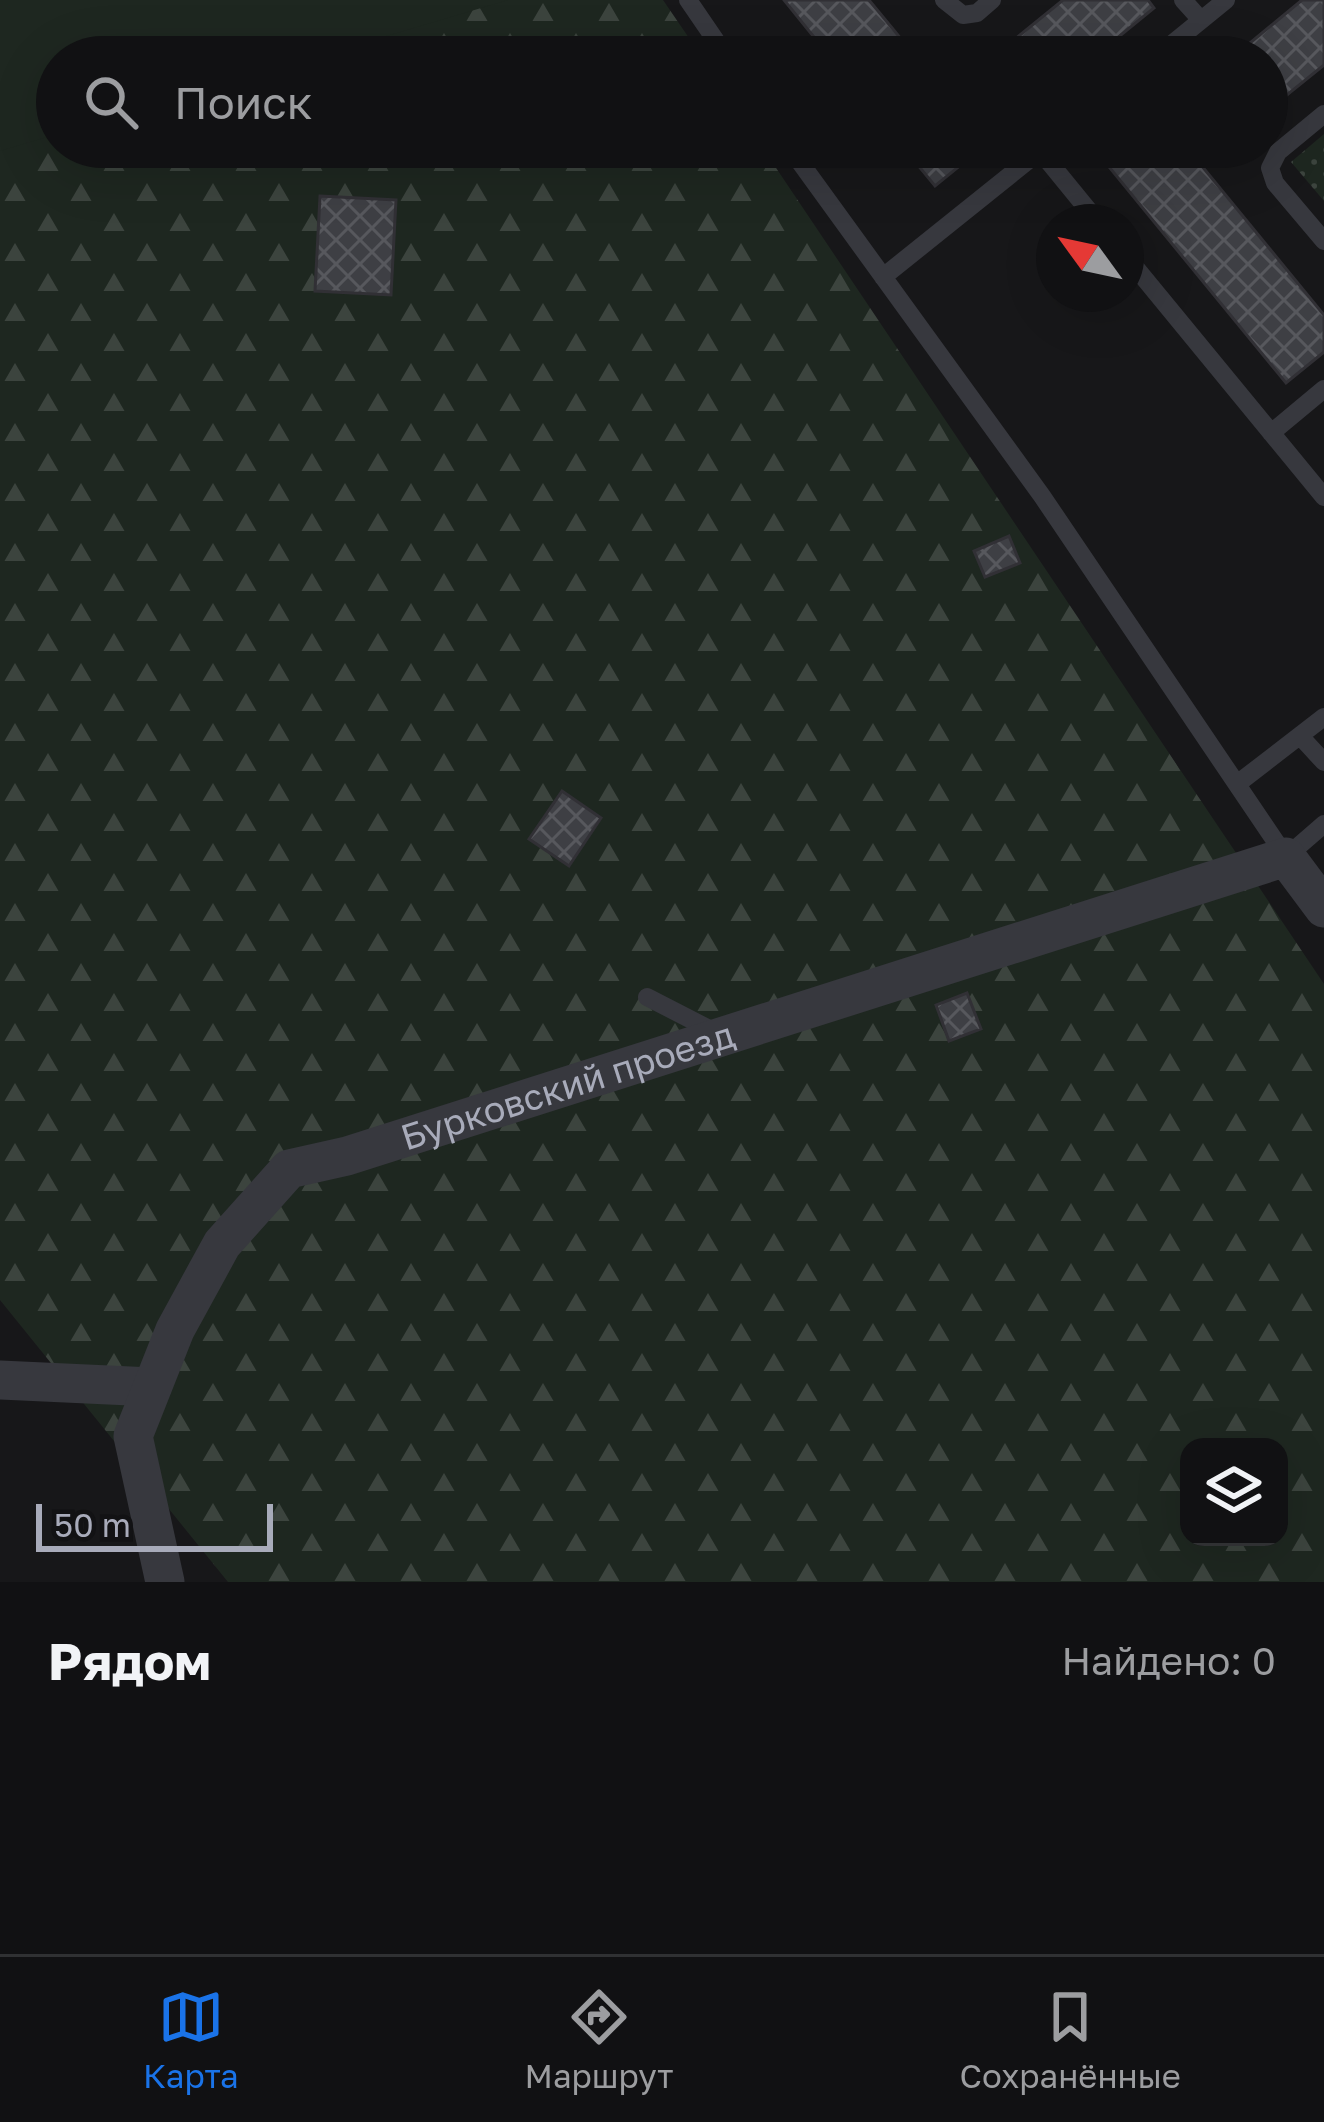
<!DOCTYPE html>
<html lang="ru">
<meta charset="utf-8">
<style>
:root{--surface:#111113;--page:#1e1f21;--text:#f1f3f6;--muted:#9c9da0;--line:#303133;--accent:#1a73e8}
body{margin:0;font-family:"Golos Text",sans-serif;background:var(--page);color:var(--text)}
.controls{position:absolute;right:36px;bottom:36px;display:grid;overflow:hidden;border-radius:24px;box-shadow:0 12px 48px #0002}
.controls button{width:108px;height:108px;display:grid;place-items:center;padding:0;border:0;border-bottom:3px solid var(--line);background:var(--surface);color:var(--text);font:60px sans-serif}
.compass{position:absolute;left:1036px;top:204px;width:108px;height:108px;border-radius:50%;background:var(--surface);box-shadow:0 12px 48px #0002;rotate:303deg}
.scale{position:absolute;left:36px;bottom:30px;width:237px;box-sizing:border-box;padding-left:12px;border:6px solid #a8abba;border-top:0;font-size:33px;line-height:42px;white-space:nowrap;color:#a8abba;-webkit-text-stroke:9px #121214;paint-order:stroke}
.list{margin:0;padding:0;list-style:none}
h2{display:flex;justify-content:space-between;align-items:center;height:156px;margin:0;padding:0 48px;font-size:51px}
h2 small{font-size:39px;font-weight:400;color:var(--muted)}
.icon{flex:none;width:66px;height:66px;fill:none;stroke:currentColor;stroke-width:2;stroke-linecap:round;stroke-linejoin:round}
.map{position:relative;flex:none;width:1324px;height:1582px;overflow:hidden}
.search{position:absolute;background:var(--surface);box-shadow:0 12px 48px #0002;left:36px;right:36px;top:36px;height:132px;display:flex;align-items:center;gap:30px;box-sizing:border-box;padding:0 42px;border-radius:66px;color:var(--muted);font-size:45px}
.sheet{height:372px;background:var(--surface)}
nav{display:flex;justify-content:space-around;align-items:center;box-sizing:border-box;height:168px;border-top:3px solid var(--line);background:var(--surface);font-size:33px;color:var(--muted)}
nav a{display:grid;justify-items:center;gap:6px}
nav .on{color:var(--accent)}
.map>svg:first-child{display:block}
</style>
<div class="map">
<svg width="1324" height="1582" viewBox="0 0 1324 1582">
<defs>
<pattern id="grass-dots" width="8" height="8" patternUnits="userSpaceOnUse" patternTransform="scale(3)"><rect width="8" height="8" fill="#1e2720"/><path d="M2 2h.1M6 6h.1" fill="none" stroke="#3c443e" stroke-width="1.8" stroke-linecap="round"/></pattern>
<pattern id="forest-firs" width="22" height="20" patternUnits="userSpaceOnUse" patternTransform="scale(3)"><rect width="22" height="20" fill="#1e2720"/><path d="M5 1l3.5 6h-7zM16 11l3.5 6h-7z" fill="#3c443e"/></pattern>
<pattern id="building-cross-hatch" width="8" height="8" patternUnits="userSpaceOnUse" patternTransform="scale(3)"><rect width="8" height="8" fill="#3e3f44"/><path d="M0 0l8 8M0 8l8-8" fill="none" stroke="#57585d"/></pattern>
</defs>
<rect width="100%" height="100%" fill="#171719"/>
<path fill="url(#grass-dots)" d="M1324 134V201L1291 162Z"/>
<path fill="url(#forest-firs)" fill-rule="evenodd" d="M0 0H663L702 57H57V147H762L1324 984V1582H228L0 1300ZM1189 1447H1279V1537H1189Z"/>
<path fill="#1e2720" d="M0 0H508L316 57H57V134L0 151Z"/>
<path fill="url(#building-cross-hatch)" stroke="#313035" stroke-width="3" d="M784 0H869L916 57H830Z
M1063 0H1148L1154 8 1094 57H993Z
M1302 0H1324V65L1267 111V57H1233Z
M642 147H675L652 162Z
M903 147H983L935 186Z
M1123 147H1224L1201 165 1324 315V352L1286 383 1105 162Z
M320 196 396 200 391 295 315 291Z
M1009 536 1020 563 985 577 974 551Z
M562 791 601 818 569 866 529 839Z
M967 993 981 1029 949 1041 936 1005Z"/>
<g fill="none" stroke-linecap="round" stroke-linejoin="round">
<path stroke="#37383e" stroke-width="18" d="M688 0 727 57
M944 0 963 15 977 13 992 0
M1183 0 1201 20
M1156 57 1226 0
M1324 114 1278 152 1270 168 1275 183 1324 241
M789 147 1042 496 1286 857 1324 824
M1040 151 1098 222
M1126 256 1324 497
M883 277 1045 147
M1271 433 1324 389
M1300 736 1324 762
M1237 784 1324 717
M647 997 717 1033"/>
<g stroke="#37383e" stroke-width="39">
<path d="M0 1380 152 1387"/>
<path id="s1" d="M165 1582 133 1436 175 1330 222 1244 289 1169 347 1156 1286 857 1324 908"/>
</g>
</g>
<g text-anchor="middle" stroke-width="10" stroke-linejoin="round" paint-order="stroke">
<g font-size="36" fill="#a8abba" stroke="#121214">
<text dy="13" stroke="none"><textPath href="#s1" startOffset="753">Бурковский проезд</textPath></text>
</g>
</g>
</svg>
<div class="controls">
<button><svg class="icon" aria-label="layers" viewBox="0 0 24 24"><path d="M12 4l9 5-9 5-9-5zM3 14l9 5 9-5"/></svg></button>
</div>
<svg class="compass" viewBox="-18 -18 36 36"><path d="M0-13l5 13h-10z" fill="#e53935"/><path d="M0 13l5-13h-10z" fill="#9c9da0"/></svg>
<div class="scale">50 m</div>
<div class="search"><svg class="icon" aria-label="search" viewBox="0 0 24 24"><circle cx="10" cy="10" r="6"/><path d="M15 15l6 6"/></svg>Поиск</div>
</div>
<section class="sheet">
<h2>Рядом<small>Найдено: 0</small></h2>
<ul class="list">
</ul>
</section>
<nav>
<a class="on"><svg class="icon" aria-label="map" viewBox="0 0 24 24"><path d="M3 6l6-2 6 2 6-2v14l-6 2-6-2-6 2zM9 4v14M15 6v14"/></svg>Карта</a>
<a><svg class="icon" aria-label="directions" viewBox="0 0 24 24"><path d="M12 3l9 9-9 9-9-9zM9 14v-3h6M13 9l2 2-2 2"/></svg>Маршрут</a>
<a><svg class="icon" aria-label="saved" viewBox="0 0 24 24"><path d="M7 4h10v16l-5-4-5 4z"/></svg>Сохранённые</a>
</nav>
